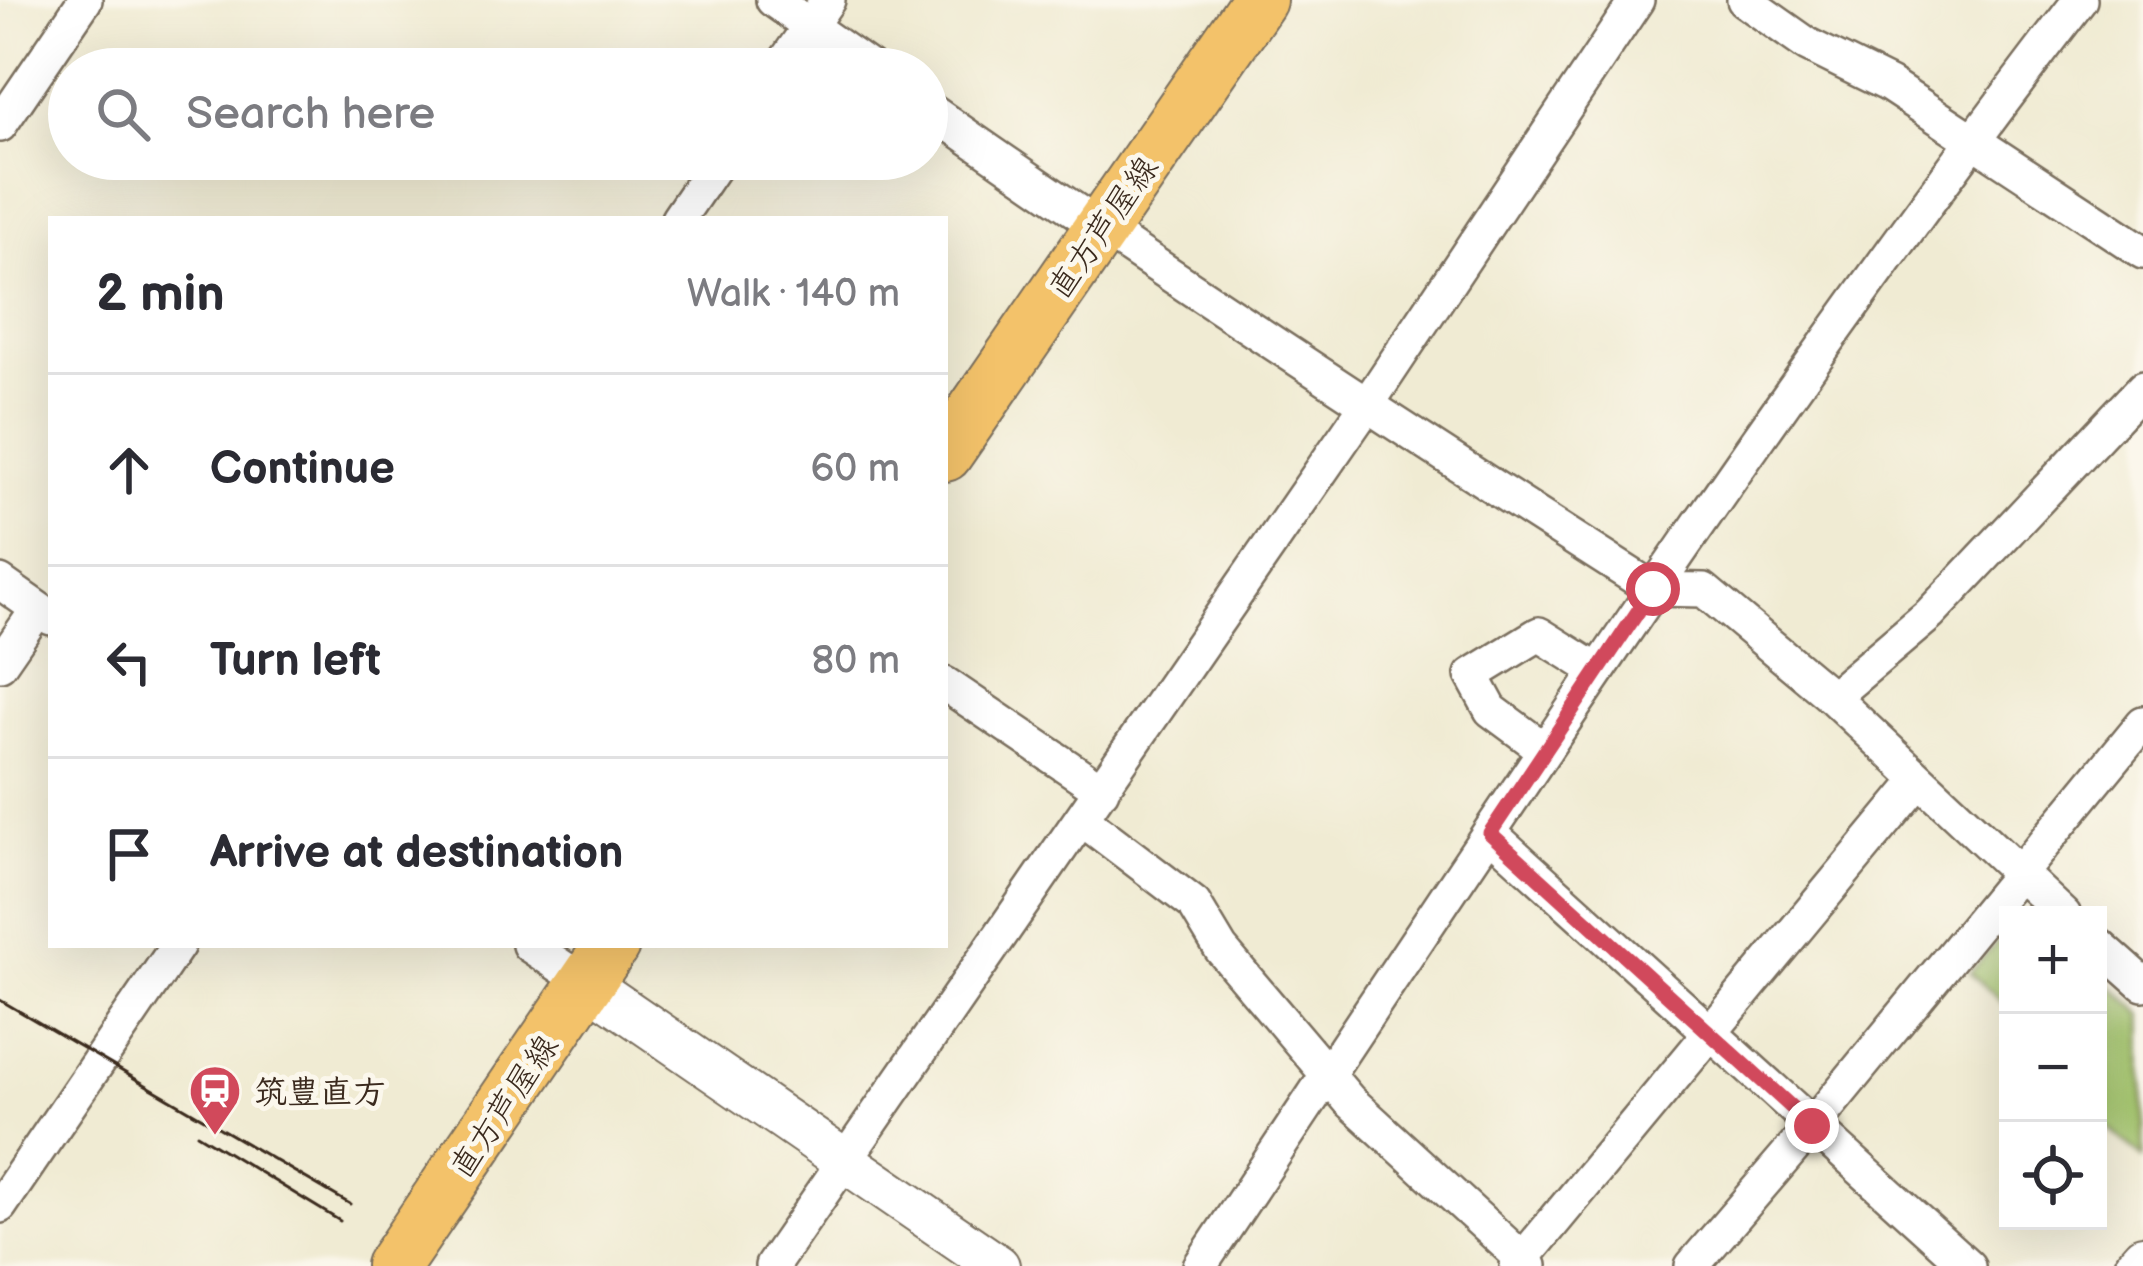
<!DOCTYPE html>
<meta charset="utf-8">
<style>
:root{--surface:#fff;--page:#f2f2f3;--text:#2b2b33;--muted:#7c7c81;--line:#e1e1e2}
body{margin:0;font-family:"Balsamiq Sans","Klee One",sans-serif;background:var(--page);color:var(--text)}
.controls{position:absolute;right:36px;bottom:36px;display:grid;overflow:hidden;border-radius:0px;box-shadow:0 12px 48px #0002}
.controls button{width:108px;height:108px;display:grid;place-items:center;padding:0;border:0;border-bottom:3px solid var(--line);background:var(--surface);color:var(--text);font:60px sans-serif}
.stop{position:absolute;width:36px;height:36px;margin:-27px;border:9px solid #d1495b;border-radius:50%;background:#fff}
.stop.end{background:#d1495b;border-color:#fff;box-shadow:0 3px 12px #0008}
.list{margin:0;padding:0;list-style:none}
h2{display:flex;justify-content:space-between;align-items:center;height:156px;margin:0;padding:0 48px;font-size:51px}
h2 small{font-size:39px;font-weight:400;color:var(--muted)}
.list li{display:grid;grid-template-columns:78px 1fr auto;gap:36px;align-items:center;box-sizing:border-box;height:192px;padding:0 48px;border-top:3px solid var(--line)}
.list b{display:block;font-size:45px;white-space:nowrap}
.list em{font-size:39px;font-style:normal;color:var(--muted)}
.icon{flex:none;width:66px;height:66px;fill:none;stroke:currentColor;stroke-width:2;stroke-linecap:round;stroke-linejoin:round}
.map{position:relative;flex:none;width:2143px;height:1266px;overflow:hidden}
.search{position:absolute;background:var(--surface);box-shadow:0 12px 48px #0002;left:48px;top:48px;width:900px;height:132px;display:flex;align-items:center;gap:30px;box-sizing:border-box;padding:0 42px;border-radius:66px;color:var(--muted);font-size:45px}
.panel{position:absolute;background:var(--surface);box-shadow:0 12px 48px #0002;left:48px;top:216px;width:900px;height:732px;border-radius:0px}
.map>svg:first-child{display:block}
</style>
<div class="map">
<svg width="2143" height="1266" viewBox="0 0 2143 1266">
<rect width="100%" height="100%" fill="#fbf7ec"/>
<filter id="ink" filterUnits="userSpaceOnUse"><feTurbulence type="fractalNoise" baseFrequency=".00833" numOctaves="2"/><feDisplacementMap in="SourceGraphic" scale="24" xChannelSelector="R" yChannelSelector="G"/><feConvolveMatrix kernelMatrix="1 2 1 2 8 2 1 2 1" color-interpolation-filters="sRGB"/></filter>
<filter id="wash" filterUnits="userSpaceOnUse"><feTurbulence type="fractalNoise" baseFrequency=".004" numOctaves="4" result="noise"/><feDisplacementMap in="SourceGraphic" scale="48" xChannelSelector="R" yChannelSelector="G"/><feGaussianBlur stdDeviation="2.7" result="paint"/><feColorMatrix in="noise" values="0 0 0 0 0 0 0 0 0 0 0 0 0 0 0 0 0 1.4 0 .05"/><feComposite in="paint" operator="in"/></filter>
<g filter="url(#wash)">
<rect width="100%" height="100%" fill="#f0ebd3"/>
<path fill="#a2c36c" stroke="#6e7645" stroke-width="3" d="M2008 929V1007L1970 973Z
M2098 974 2143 1014V1158L2098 1119Z"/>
</g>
<g filter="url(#ink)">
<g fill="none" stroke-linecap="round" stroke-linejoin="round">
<g stroke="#7a6e5d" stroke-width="38">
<path id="minor" d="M773 0 871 69
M1744 0 1808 45 1889 85 2143 252
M780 69 828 0
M927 108C1165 275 1408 433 1653 589L1704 590 1832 697 2064 915
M0 125 85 0
M678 219 719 159
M0 582 51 618
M0 664 38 609
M945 684 1102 790
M1832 697 1930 614 2143 388
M1545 750 1491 710 1472 675 1539 634 1598 671
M1082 819 1194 904 1221 949 1349 1100 1530 1266
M1490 833 1968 1266
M2098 944 2143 984
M529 945 586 983
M0 1206 178 945
M772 1266 1366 406 1637 0
M1200 1266C1485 839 1766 407 2080 0
M1517 1266 1919 781
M1692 1266 1812 1126 2143 723"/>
</g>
<g stroke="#7a6e5d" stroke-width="46">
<path id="tertiary" d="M586 983 998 1266
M2135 1266 2143 1257"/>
</g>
<g stroke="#7a6e5d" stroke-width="58">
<path id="primary" d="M945 454 1259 0
M393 1266 612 945"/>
</g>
<use href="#minor" stroke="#fff" stroke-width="33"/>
<use href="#tertiary" stroke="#fff" stroke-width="42"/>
<use href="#primary" stroke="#f3c26a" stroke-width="54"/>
<path stroke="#3b2a1e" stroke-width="3" d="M0 1000 350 1204
M197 1134 340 1221"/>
</g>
</g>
<g fill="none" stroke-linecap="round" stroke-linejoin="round" filter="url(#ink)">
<path stroke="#d1495b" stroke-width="15" d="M1653 589 1490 833 1812 1126"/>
</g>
<defs>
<g id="station-pin" transform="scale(2.7)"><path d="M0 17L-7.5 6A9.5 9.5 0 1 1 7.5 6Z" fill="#d1495b" stroke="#fbf7ec"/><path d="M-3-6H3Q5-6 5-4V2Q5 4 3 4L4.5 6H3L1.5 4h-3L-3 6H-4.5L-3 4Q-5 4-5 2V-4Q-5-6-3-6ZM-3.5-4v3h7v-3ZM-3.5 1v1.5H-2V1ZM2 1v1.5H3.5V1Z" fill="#fff"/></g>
</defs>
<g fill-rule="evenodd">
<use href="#station-pin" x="215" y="1091"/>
</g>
<g text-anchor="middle" stroke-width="10" stroke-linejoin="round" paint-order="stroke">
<g font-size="33" fill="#3b2a1e" stroke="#fbf7ec">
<text transform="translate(1102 227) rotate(-55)" y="12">直方芦屋線</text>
<text transform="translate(503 1106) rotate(-56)" y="12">直方芦屋線</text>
</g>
<g font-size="33" font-weight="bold" fill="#3b2a1e" stroke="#fbf7ec" text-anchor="start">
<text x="254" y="1103">筑豊直方</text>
</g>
</g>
</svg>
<div class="controls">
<button>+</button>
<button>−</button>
<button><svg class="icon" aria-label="locate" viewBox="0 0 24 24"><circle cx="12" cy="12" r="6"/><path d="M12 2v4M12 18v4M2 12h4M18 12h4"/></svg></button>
</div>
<div class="stop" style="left:1653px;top:589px"></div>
<div class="stop end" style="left:1812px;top:1126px"></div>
<div class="search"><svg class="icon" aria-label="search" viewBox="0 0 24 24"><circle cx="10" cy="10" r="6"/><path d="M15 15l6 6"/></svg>Search here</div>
<section class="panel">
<h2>2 min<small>Walk · 140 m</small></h2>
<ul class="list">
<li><svg class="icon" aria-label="ahead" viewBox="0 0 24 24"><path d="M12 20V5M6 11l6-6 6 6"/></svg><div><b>Continue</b></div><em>60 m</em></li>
<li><svg class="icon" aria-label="left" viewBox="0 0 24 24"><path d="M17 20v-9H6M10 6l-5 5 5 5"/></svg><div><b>Turn left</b></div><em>80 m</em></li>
<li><svg class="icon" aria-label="arrive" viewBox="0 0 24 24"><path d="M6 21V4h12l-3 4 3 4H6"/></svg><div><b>Arrive at destination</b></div></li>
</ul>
</section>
</div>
